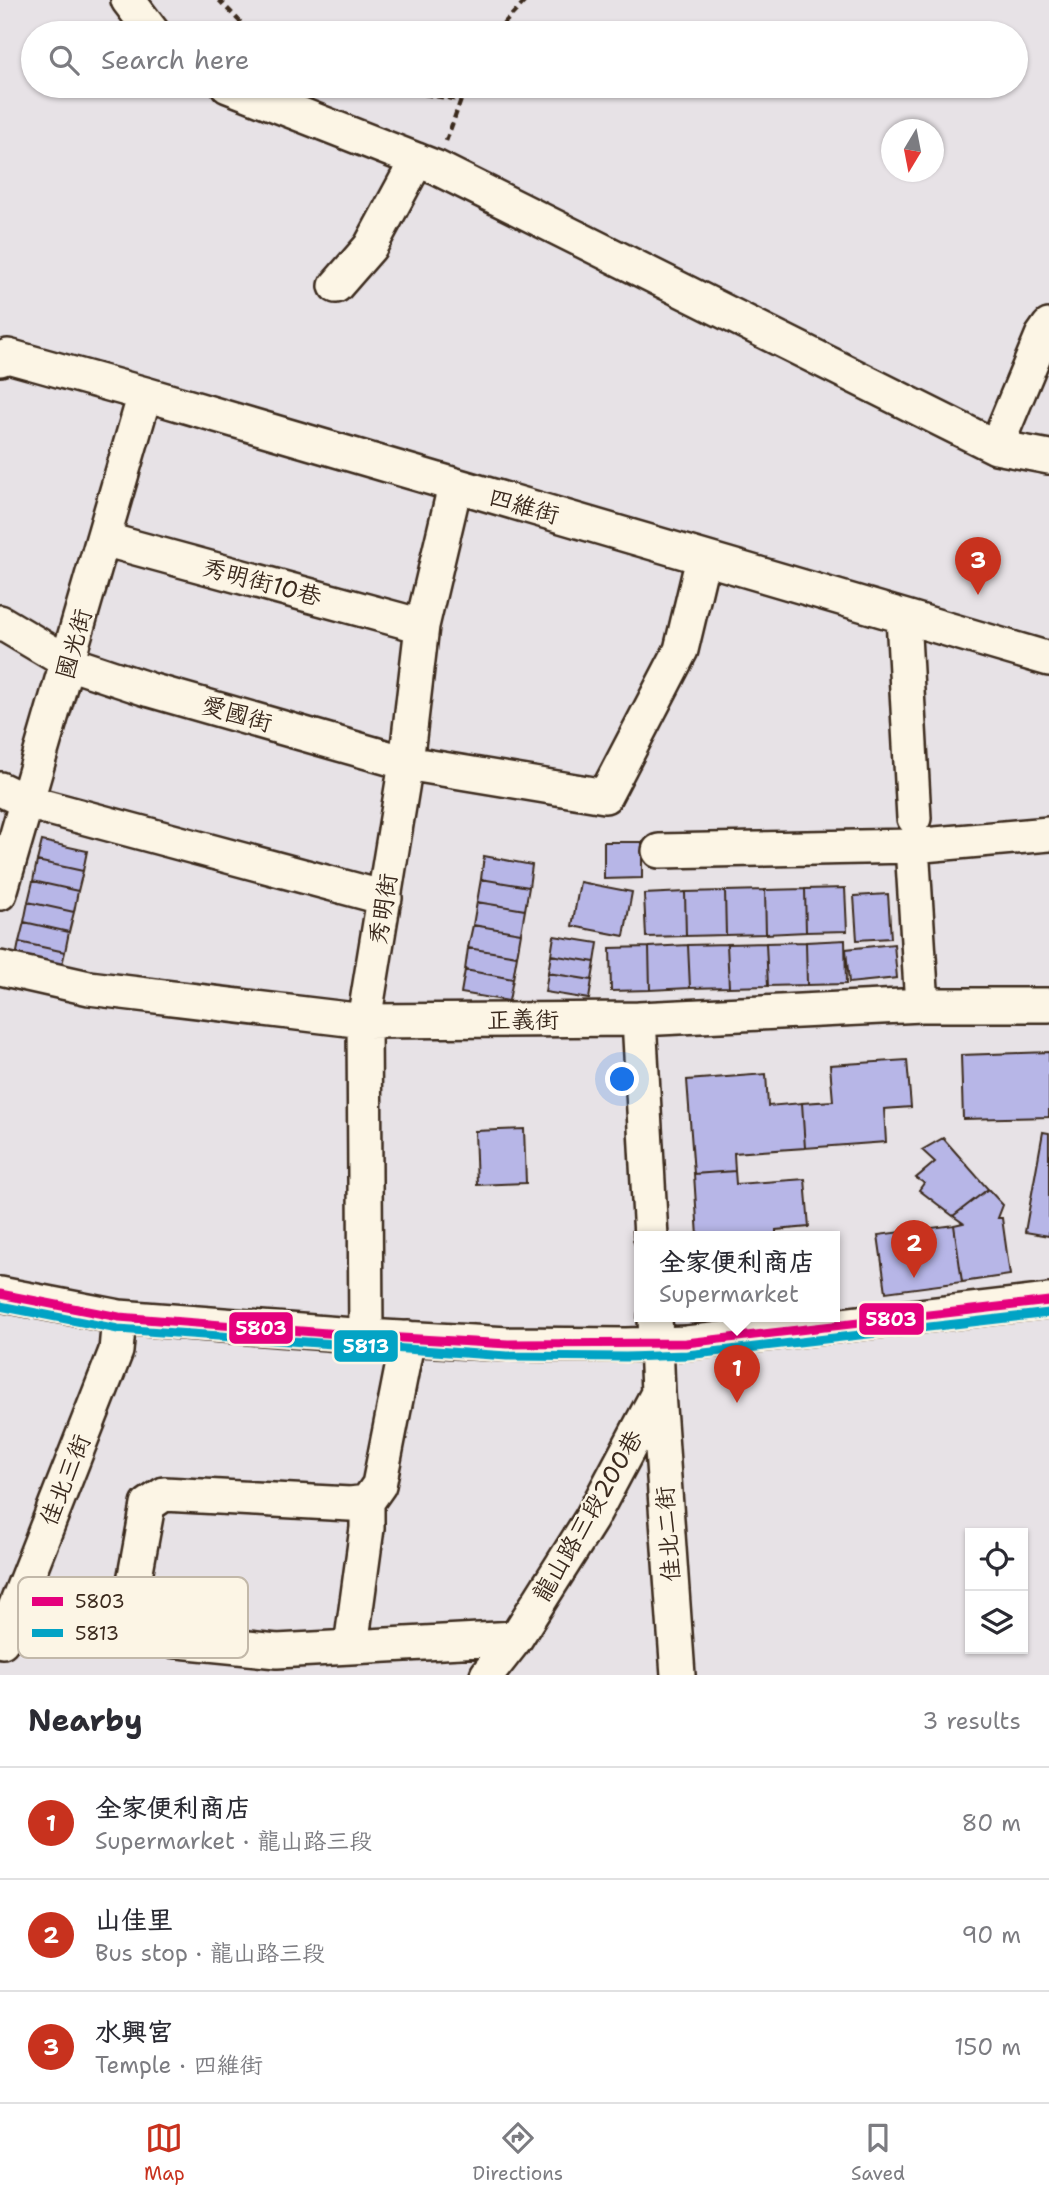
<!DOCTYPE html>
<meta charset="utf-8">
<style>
:root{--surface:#fff;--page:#f2f2f3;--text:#2b2b33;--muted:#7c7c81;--line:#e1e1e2;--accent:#c8321e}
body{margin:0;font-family:"Shantell Sans","LXGW WenKai TC",sans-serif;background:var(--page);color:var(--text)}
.controls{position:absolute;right:21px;bottom:21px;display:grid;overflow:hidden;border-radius:0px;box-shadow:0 2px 5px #0004}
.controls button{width:63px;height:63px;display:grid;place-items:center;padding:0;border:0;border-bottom:2px solid var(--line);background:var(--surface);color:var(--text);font:35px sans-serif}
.compass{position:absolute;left:881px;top:119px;width:63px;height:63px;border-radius:50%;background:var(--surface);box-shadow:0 2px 5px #0004;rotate:190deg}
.you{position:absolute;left:623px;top:1080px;width:24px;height:24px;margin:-18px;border:5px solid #fff;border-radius:50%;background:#1a73e8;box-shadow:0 0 0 10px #1a73e833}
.badge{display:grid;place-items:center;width:46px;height:46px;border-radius:50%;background:var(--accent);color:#fff;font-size:23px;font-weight:700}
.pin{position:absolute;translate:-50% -58px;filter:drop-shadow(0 2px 4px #0008)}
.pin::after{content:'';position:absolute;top:37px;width:24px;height:21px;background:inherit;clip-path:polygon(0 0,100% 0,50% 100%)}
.popup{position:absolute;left:634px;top:1231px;width:206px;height:91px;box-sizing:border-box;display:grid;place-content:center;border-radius:0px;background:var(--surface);filter:drop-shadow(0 2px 5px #0005);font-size:23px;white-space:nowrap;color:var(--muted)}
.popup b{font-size:26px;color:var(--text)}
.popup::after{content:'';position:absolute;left:50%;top:100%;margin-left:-14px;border:14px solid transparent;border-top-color:var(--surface)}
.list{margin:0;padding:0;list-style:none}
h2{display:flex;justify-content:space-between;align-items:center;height:91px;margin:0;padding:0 28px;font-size:30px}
h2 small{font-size:23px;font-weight:400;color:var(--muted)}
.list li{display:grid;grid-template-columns:46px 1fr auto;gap:21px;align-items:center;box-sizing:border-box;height:112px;padding:0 28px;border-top:2px solid var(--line)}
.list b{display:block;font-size:26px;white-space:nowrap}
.list p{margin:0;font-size:23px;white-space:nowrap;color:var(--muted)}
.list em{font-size:23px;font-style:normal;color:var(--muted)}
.icon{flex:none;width:38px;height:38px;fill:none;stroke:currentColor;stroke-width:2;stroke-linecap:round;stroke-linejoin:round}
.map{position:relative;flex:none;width:1049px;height:1675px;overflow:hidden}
.search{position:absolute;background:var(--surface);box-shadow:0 2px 5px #0004;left:21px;right:21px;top:21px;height:77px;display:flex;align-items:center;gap:18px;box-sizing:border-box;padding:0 24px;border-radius:38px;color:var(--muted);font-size:26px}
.sheet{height:427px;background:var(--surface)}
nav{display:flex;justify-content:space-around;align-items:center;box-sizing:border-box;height:98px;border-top:2px solid var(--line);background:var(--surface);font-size:19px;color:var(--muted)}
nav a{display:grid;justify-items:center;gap:4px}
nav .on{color:var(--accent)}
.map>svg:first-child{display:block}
</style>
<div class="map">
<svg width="1049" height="1675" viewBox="0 0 1049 1675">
<rect width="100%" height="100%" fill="#e7e2e6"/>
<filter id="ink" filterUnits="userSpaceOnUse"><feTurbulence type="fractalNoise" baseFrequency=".0143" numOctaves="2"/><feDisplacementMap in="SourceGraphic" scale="14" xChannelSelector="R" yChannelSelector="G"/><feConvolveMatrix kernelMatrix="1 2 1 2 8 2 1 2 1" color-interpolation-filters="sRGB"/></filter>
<g filter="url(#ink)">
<path fill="#b7b6e7" stroke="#3b2a1e" stroke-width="2" d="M42 841 87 851 83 871 37 861Z
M604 842H642V878L604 879Z
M484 856 532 865 529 887 481 879Z
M37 861 83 871 78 891 33 881Z
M481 879 529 887 525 910 477 902Z
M33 881 78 891 74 912 28 902Z
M580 882 632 892 624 936 572 926Z
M845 888 847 931 806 932 805 889Z
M805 889 806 932 766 934 765 890Z
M765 890 766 934 726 935 725 891Z
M725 891 726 935 686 936 685 892Z
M685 892 686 936 646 937 644 894Z
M888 894 891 938 857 940 854 896Z
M28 902 74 912 69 932 24 922Z
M477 902 525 910 521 933 473 925Z
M24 922 69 932 65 952 19 942Z
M473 925 521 933 517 956 468 948Z
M554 936 598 943 595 962 551 955Z
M845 940 846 984 807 985 806 942Z
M19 942 65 952 60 973 15 962Z
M806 942 807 985 768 986 766 943Z
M766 943 768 986 729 987 727 944Z
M727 944 729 987 690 988 688 945Z
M894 944 897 978 849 983 846 949Z
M688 945 690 988 650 990 649 947Z
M649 947 650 990 611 991 610 948Z
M468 948 517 956 513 979 465 970Z
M551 955 595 962 592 980 548 973Z
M465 970 513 979 509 1001 461 993Z
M548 973 592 980 589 999 545 992Z
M1049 1052V1117L963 1119 961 1055Z
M907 1060 911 1107 884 1109 886 1142 805 1148 802 1103 833 1101 830 1065Z
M766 1074 768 1106 802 1103 805 1148 734 1153 735 1171 694 1174 687 1080Z
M524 1129 526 1183 477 1185 475 1131Z
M1043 1132 1049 1133V1236L1025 1232Z
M943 1138 988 1189 953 1216 919 1190 924 1183 916 1178 935 1162 922 1150Z
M735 1171 736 1184 805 1179 809 1227 776 1230V1237H698L694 1174Z
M988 1189 1003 1205 998 1218H1002L1010 1275 962 1282 954 1225 963 1223 953 1216Z
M954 1225 962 1282 886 1292 878 1235Z"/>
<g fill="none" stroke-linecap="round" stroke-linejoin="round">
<g stroke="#3b2a1e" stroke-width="38">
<path id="minor" d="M128 0 153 33
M228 86 437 168 996 447 1049 457
M336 286 370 247 417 160
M0 359 8 356 145 394 1049 659
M996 447 1042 336 1049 326
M103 539 422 626
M903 617 914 818
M0 622 69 663 150 690 406 763 605 796 681 650 703 558
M0 789 27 802 385 898
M912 846 1049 834
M659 851 912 846 922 1005
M0 893 145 394
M0 968 89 988 364 1021 639 1019 922 1005H1049
M639 1019 651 1237
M0 1294 119 1317 366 1336 508 1344 626 1345 686 1343 1049 1301
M366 1336 364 1021 406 763 422 626 455 486
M408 1338 379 1485 367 1502 350 1504 164 1494 148 1505 130 1603 134 1624 149 1638 277 1651 516 1638
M658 1393 678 1675
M2 1641 116 1351 119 1317
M351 1646 367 1528V1502
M487 1675 516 1638 591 1519 658 1393 655 1317"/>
</g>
<path stroke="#3b2a1e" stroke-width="4.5" stroke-dasharray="7 5" stroke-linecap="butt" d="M219 0 251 33
M495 33 526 0
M377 86 459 100
M446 141 466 86"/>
<use href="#minor" stroke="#fcf5e5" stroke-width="33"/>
<g stroke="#fcf5e5" stroke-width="14">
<path id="bus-1" d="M0 1294 119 1317 366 1336 508 1344 686 1343 1049 1301"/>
</g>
<g stroke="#fcf5e5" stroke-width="14">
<path id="bus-2" d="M0 1306 118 1329 507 1356 626 1357 687 1355 1049 1313"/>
</g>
<use href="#bus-1" stroke="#e5007d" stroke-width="9"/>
<use href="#bus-2" stroke="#03a3c5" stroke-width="9"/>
</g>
</g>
<g text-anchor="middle" stroke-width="5" stroke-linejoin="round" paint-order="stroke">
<g font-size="24" fill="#3b2a1e" stroke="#fcf5e5">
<text transform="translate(524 506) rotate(16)" y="8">四維街</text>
<text transform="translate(262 582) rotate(15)" y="8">秀明街10巷</text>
<text transform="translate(74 644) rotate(-74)" y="8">國光街</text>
<text transform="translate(237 714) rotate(16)" y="8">愛國街</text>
<text transform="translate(383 909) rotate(-81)" y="8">秀明街</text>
<text x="523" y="1028">正義街</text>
<text transform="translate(65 1480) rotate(-68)" y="8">佳北三街</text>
<text transform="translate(588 1516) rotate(-60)" y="8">龍山路三段200巷</text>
<text transform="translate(668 1534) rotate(-94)" y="8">佳北二街</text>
</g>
</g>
<rect x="18" y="1577" width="230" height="81" rx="10" fill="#fcf5e5" stroke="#c2b8a9" stroke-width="2"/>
<rect x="32" y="1597" width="31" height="9" fill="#e5007d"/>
<rect x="32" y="1629" width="31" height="8" fill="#03a3c5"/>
<g font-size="19" fill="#3b2a1e">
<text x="75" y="1608">5803</text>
<text x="75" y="1640">5813</text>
</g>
<g stroke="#fcf5e5" stroke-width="2.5">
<rect x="858" y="1302" width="67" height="34" rx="7" fill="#e5007d"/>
<rect x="228" y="1311" width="66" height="34" rx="7" fill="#e5007d"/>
<rect x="333" y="1329" width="66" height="34" rx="7" fill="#03a3c5"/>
</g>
<g font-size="19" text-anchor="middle" font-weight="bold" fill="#fff">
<text x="891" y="1326">5803</text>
<text x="261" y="1335">5803</text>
<text x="366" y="1353">5813</text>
</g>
</svg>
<div class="controls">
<button><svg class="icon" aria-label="locate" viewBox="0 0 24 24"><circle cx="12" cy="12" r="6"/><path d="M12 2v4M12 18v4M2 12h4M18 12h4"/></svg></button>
<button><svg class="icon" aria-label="layers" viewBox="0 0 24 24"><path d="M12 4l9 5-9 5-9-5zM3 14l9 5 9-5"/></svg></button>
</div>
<svg class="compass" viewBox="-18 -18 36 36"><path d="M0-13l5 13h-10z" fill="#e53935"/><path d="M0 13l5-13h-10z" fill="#7c7c81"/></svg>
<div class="you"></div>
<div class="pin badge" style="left:737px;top:1403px">1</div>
<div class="popup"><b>全家便利商店</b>Supermarket</div>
<div class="pin badge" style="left:914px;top:1278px">2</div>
<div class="pin badge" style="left:978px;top:595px">3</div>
<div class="search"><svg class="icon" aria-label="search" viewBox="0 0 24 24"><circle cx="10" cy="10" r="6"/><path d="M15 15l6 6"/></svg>Search here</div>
</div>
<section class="sheet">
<h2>Nearby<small>3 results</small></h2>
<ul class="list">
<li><span class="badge">1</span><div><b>全家便利商店</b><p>Supermarket · 龍山路三段</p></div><em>80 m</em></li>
<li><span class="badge">2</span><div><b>山佳里</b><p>Bus stop · 龍山路三段</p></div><em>90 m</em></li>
<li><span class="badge">3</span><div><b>水興宮</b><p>Temple · 四維街</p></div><em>150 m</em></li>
</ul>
</section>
<nav>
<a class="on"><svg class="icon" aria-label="map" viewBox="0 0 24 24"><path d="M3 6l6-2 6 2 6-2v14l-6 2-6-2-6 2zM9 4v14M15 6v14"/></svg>Map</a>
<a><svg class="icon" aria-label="directions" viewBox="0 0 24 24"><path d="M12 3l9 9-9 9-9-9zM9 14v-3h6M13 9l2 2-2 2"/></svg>Directions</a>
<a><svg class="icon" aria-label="saved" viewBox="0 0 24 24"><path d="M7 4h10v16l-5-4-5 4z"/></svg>Saved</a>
</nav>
